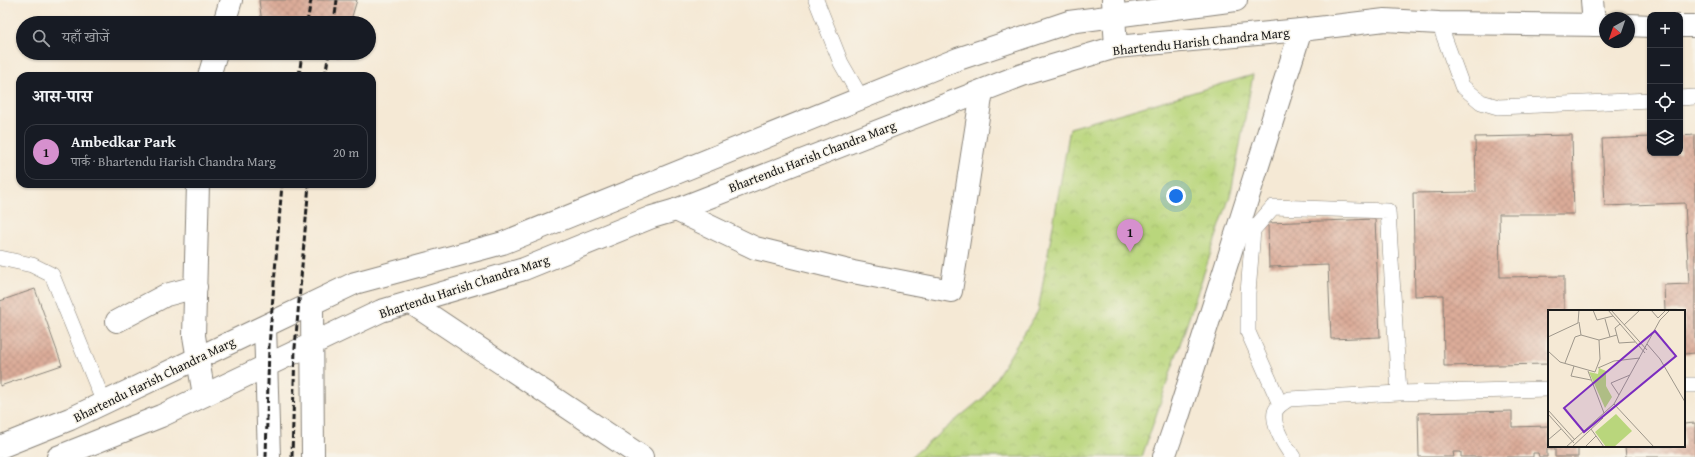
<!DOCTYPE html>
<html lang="hi">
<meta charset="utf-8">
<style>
:root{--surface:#171b24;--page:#242831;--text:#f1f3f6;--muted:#9ea1a6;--line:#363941;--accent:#d690ce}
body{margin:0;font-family:"Gentium Book Plus","Noto Serif Devanagari",serif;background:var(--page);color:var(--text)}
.controls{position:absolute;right:12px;top:12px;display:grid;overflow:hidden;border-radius:8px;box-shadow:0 1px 3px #0004}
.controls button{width:36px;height:36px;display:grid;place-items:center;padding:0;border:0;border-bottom:1px solid var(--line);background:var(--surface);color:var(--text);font:20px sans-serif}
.compass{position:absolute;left:1599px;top:12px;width:36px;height:36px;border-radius:50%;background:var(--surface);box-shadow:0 1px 3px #0004;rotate:220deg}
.you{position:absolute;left:1176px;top:196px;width:14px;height:14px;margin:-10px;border:3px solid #fff;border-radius:50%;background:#1a73e8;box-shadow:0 0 0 6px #1a73e833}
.badge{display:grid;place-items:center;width:26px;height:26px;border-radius:50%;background:var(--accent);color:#111;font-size:13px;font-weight:700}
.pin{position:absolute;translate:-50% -33px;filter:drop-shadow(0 1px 2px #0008)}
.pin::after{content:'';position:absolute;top:21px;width:14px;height:12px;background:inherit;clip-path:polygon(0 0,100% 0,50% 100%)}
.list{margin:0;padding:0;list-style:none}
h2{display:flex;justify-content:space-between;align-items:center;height:52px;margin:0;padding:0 16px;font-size:17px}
h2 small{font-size:13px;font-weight:400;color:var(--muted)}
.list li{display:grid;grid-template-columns:26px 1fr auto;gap:12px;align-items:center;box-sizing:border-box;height:56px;margin:0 8px 8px;padding:0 8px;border:1px solid var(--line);border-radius:12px}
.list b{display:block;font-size:15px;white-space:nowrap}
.list p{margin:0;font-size:13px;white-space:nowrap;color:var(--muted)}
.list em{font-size:13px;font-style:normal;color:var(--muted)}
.icon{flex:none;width:22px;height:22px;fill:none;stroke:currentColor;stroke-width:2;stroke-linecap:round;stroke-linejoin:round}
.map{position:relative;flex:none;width:1695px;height:457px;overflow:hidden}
.search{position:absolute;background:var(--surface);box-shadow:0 1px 3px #0004;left:16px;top:16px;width:360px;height:44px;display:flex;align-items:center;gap:10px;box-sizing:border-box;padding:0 14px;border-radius:22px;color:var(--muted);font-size:15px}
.panel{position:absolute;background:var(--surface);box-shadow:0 1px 3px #0004;left:16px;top:72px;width:360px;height:116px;border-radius:12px}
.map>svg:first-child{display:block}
</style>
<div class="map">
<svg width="1695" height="457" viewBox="0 0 1695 457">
<defs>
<pattern id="park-crowns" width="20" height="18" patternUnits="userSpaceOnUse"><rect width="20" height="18" fill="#b9d67c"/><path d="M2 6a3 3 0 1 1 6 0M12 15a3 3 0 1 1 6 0" fill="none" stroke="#9eb76b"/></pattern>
<pattern id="building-cross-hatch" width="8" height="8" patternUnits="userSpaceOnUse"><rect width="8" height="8" fill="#dbac99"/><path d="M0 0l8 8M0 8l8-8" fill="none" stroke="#bb9383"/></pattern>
</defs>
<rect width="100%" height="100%" fill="#f7f3e8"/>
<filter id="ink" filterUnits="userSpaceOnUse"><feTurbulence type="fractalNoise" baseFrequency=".025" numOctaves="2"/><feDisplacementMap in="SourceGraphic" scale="8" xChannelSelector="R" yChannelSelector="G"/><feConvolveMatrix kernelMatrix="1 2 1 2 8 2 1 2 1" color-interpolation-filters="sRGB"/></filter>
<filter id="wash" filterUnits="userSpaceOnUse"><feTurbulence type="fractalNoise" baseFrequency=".012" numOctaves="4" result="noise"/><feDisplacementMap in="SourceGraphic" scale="16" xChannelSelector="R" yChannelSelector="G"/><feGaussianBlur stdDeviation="0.9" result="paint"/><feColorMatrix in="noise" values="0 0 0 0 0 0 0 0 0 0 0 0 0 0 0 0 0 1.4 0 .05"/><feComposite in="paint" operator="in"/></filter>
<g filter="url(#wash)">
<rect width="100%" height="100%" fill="#f5e9d5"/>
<path fill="url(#park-crowns)" stroke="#6a794c" d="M1253 75 1231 193 1142 457H911L984 397 1038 311 1070 128Z"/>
<g id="blocks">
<path fill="url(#building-cross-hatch)" d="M259 0H357L350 23H262Z
M325 53H341L340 57Z
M1572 135 1574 214H1499L1500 277 1564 276V311H1549V364L1444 366 1443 295 1415 296 1413 193 1476 192 1475 137Z
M1695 135V353L1684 354V311H1665L1664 285 1689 284 1685 203 1605 206 1602 139 1650 137V153H1680V136Z
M1375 219 1380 337 1331 339 1328 265 1269 267 1268 223Z
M35 289 62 365 0 386V301Z
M1512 411V427L1549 426V446H1578V457H1555V449H1547V457H1539L1538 453H1533V457H1461V452H1453L1454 457H1419L1418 413Z
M1695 423V457H1626L1625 446H1684V424Z"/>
</g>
</g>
<g filter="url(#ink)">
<use href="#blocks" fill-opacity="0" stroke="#888278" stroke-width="1"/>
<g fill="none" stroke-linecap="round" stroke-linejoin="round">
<g stroke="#888278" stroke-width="16">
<path id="lane" d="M816 0 841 63 861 98
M1439 23 1462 86 1481 102 1498 107 1650 100
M1680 98 1695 97
M0 258 32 265 52 275 104 403
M1684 385H1695
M1280 404 1248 332V293L1253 230 1273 207 1388 211 1399 393
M1293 457C1285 446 1272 426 1275 412 1277 406 1284 402 1289 399L1399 393 1549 389"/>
</g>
<g stroke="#888278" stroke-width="24">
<path id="street" d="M1113 0 1116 47
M1592 0 1594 25
M224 23 231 0
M209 76 216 53
M198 184 194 336 204 395
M676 210 755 248 853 272 951 291 982 91
M410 302 642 457
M117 321 166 295 196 287
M1164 457 1178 417 1301 30"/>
</g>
<g stroke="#888278" stroke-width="24">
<path id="secondary" d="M1629 25 1650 26
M1680 26H1695
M312 304 313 457
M265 326 269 457
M0 447 70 419 355 283 503 243 958 59 1069 22 1236 0
M58 457 161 416 381 311 524 269 652 217 676 210 1022 75 1116 47 1301 30 1385 20 1439 23 1605 25"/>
</g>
<use href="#lane" stroke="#fff" stroke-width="15"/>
<use href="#street" stroke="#fff" stroke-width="22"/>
<use href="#secondary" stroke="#fff" stroke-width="22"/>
<path stroke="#1c1c1c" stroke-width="3" stroke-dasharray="6 3" stroke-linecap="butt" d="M307 23 311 0
M334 23 337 0
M299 76 302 53
M325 76 329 53
M266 457 269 346 282 184
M292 457 295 348 309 184"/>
</g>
</g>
<g text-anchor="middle" stroke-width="3" stroke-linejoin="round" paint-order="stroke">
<g font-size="13" fill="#1c1c1c" stroke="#f7f3e8">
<text transform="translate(1201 41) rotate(-6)" y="5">Bhartendu Harish Chandra Marg</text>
<text transform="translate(812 156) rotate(-21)" y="5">Bhartendu Harish Chandra Marg</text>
<text transform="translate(464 286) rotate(-18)" y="5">Bhartendu Harish Chandra Marg</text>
<text transform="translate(154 379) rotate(-26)" y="5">Bhartendu Harish Chandra Marg</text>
</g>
</g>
<g transform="translate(1548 310)">
<rect width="137" height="137" fill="#f5e9d5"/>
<path d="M51 58 58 61V76L64 87 57 98 41 62 50 64ZM68 104 84 121 66 137H58L47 122Z" fill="#b9d67c"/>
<path fill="none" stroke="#9e978b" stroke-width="1" d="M45 0 49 10 65 6M60 0 97 43M63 0 99 40M103 0 110 8 118 0M57 9 62 27M31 12 33 25M72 14 67 18 71 33 87 32M76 15 92 0M0 27 30 13 31 0M99 34 112 49 137 92M0 41 12 52 47 62 52 49 51 30 69 25M17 53 27 27 33 25 51 30M26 56 23 66 43 70M50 58 66 51 92 48M40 61 56 103M71 85 63 73 82 65M66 94 106 137M0 100 27 130M0 104 26 133M43 119 56 137M0 130 13 119M18 137 66 94 112 10 122 0M24 137 55 108M37 137 48 126"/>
<path fill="#7b2cbf" fill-opacity="0.15" stroke="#7b2cbf" stroke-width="2" d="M107 21 128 46 36 122 16 98Z"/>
<rect width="137" height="137" fill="none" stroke="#1c1c1c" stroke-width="2"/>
</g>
</svg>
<div class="controls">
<button>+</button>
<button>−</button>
<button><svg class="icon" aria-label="locate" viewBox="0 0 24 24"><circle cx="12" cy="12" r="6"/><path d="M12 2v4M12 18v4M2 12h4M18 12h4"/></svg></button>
<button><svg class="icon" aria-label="layers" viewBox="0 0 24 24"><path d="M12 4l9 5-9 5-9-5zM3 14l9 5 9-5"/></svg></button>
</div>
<svg class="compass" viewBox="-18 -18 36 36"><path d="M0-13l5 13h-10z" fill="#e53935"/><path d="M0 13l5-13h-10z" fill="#9ea1a6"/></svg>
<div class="you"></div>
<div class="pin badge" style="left:1130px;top:252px">1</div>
<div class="search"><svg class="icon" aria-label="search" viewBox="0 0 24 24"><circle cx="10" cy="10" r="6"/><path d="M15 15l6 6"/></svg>यहाँ खोजें</div>
<section class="panel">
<h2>आस-पास<small></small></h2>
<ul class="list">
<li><span class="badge">1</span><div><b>Ambedkar Park</b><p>पार्क · Bhartendu Harish Chandra Marg</p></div><em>20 m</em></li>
</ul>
</section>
</div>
